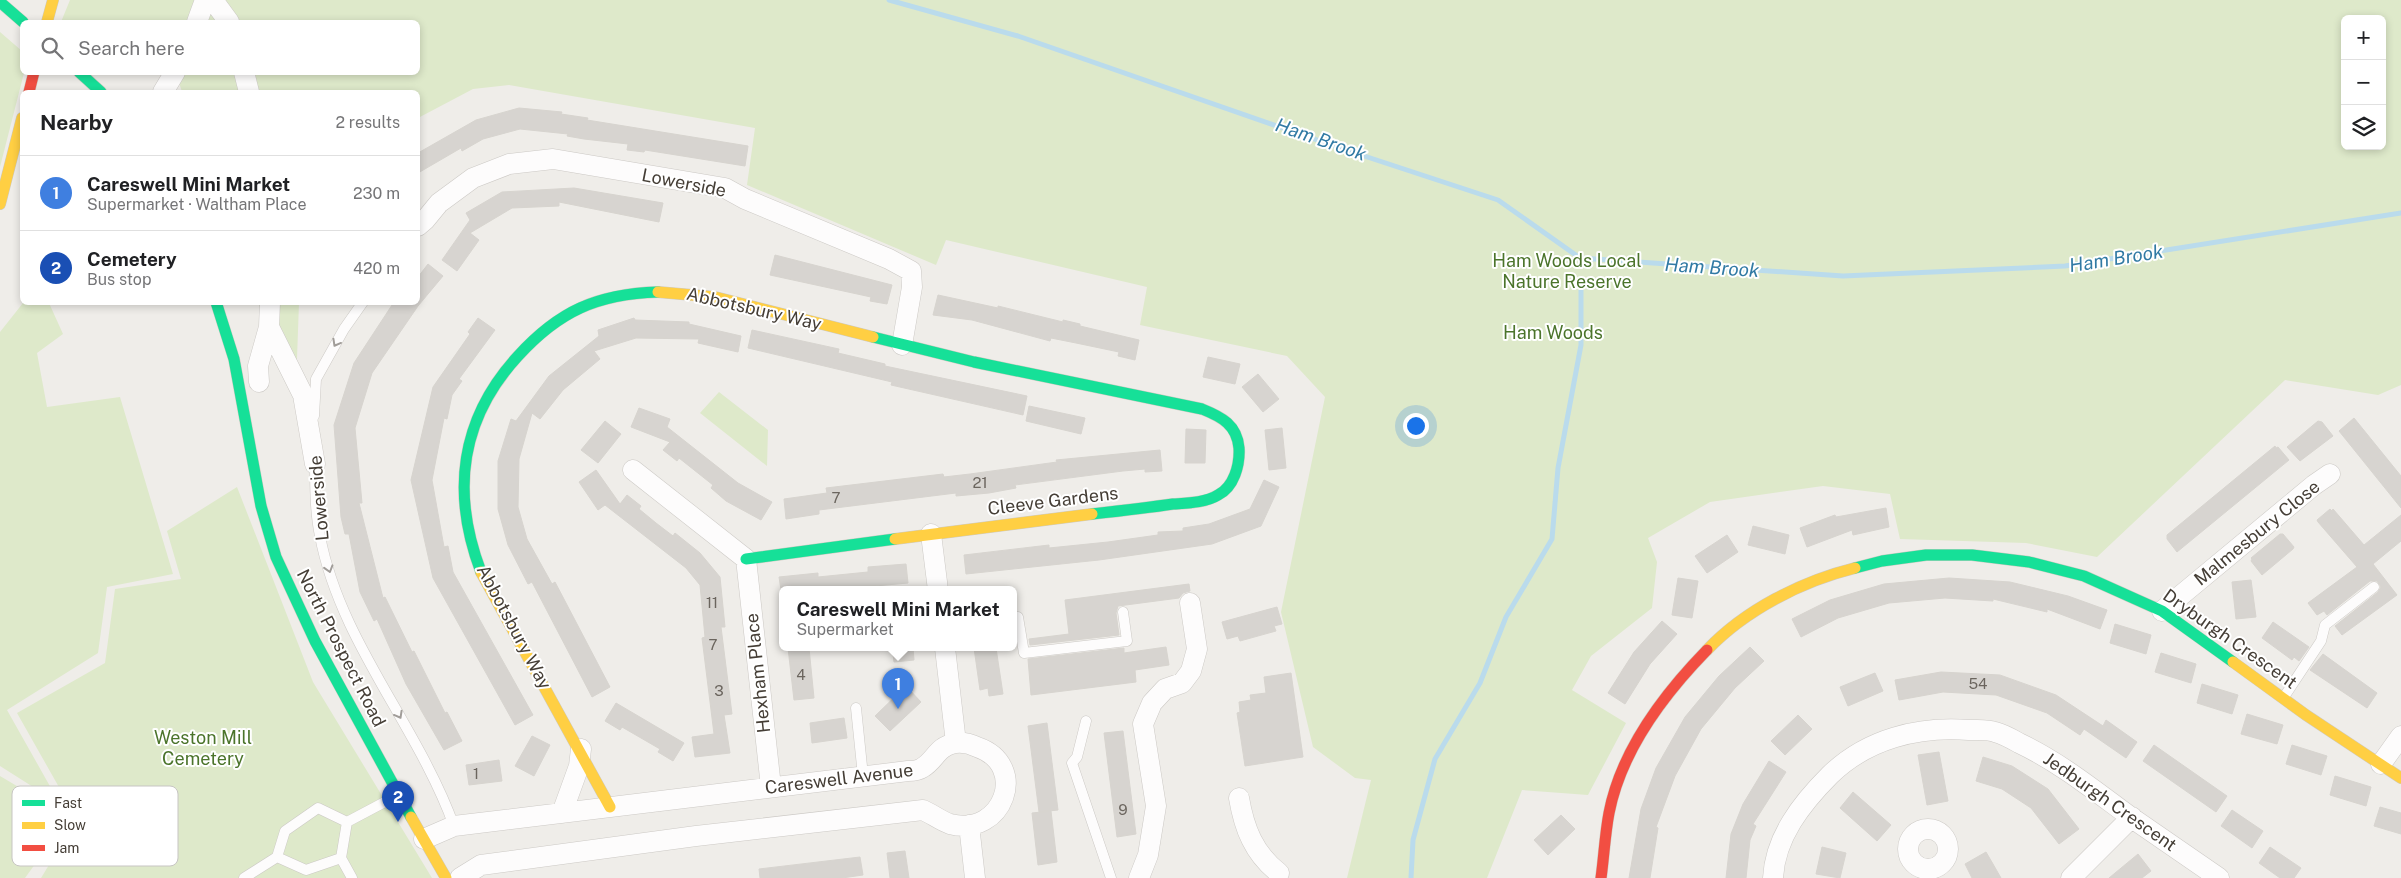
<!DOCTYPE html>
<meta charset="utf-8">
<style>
:root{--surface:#fff;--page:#f6f6f6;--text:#202124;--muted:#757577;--line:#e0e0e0;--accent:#807b75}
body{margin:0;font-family:"Public Sans",sans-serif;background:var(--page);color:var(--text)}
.controls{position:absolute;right:15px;top:15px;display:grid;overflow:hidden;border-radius:8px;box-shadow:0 2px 8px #0003}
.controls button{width:45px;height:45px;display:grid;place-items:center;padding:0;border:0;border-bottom:1px solid var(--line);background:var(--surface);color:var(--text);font:25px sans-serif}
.you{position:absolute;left:1415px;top:425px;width:18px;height:18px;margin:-12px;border:4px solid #fff;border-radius:50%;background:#1a73e8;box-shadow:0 0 0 8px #1a73e833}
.badge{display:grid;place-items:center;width:32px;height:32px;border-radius:50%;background:var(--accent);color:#fff;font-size:16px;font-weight:700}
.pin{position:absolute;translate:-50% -41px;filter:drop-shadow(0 1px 2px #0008)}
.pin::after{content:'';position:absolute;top:26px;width:18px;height:15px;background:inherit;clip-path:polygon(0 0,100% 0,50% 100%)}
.popup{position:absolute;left:779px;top:586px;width:238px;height:65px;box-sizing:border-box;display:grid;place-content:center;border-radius:8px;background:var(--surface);filter:drop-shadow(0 1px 4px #0005);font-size:16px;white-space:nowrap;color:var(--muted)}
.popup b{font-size:19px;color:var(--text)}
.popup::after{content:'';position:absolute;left:50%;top:100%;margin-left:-10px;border:10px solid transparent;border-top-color:var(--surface)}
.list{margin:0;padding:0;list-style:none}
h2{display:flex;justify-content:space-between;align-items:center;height:65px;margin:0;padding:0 20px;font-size:21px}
h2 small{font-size:16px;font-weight:400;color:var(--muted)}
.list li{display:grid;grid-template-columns:32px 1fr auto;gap:15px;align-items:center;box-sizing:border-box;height:75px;padding:0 20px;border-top:1px solid var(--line)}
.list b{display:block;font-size:19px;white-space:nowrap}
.list p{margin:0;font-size:16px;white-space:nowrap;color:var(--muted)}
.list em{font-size:16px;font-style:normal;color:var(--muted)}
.icon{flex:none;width:28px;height:28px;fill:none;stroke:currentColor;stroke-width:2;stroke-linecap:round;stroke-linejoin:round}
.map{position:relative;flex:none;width:2401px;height:878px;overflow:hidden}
.search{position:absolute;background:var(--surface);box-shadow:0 2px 8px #0003;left:20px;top:20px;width:400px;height:55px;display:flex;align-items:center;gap:12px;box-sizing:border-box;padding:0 18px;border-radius:8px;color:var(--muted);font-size:19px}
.panel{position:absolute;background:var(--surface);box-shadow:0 2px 8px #0003;left:20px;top:90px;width:400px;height:215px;border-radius:8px}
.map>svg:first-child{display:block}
</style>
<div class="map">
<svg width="2401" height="878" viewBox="0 0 2401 878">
<rect width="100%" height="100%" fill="#efede9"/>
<path fill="#dee9ca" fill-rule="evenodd" d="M70 0H2401V385L2378 395 2285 380 2097 557 2026 543 1900 539 1890 494 1823 486 1710 502 1648 538 1657 562 1652 608 1591 656 1572 690 1626 723 1588 795 1522 790 1487 878H1347L1371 780 1355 778 1313 747 1281 612 1325 397 1287 356 1140 325 1147 287 946 240 936 265 747 185 755 128 509 85 473 89 418 118V92H182L176 73 418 72V22H61ZM2345 19H2382V146H2345Z
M0 32 22 51V72L24 73 0 167Z
M23 303H49L63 334 37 353 47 407 120 397 173 574 107 587 98 653 7 710 60 804 0 766V332Z
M258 303H299L296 386Z
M719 392 768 430 767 466 700 413Z
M237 487 313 682 432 878H41L77 819 17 713 105 663 115 589 181 579 167 531Z
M0 776 69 817 25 878H0Z"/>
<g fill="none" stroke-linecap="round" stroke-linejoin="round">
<path stroke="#badbec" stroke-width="5" d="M889 0 1018 36 1343 149 1498 200 1580 258 1843 276 2065 266 2401 213
M1411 878 1413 840 1435 759 1480 683 1506 617 1552 539 1558 468 1581 345V284"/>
</g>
<path fill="#d7d4d0" stroke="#d7d4cf" d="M519 108 562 112 561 114 588 118 587 120 748 146 745 166 645 150 644 152 627 150 628 144 584 139 567 136 568 134 520 129 483 139 462 151 461 148 418 173V153L476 120Z
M574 188 663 203 659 222 559 202V206L512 208 470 233 479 240 457 271 442 260 470 220 466 213 502 192Z
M775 255 892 285 887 304 870 301 871 297 770 275Z
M428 264 443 276 418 306 372 373 355 428 362 503H359L383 598 385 597 412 652 414 651 445 713 447 712 462 741 444 750 406 684 377 619 374 621 360 592 349 534H345L341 517 334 425 354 363 394 302H418V277Z
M938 295 998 308V306L1063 322V320L1080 324V326L1139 340 1135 360 1118 356 1119 352 1076 343 1051 338 1050 341 972 320 933 315Z
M478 318 495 330 459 379 462 381 452 395 447 419 444 418 432 480 444 547 448 546 453 572 533 715 515 725 433 578 411 480 433 387 470 334 468 332Z
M634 318 635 320 689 322V324L741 336 738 352 698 343 699 339 636 338 594 351 600 359 563 390 540 419 532 413 519 459 518 507 527 539 552 584 555 582 610 687 592 697 532 582 528 584 508 545 498 509V461L511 419 516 421 549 376 599 336 598 330Z
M752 330 839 349 838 353 885 364V366L1027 396 1023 415 891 385 892 382 748 348Z
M1208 357 1240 364 1235 384 1203 377Z
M1258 374 1279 399 1263 412 1242 387Z
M1029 406 1085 418 1081 434 1026 421Z
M639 408 670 419 667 427 738 483 772 502 761 520 726 501 711 488 713 485 679 458 677 461 663 450 670 442 631 427Z
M2354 418 2401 476V508L2339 431Z
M605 421 621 434 598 463 581 450Z
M2318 421 2322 422 2333 436 2300 461 2287 447Z
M1282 428 1286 468 1269 470 1265 430Z
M1186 429 1206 430 1205 463H1185Z
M2275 446 2276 448 2278 447 2289 460 2177 552 2167 539V535Z
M1160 450 1162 471 1145 472V469L1123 471 1015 485 1016 488 989 493 956 496V493L819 510V514L786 519 784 499 827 493 826 488 943 474 944 477 970 474 1057 462 1056 460Z
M596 470 620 504 627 495 641 506 639 509 656 523 673 536 675 533 700 553 720 577 725 627H721L732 714 724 715 730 753 695 757 692 737 714 734 702 638 705 637 700 585 686 568 605 505 598 510 579 482Z
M1264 480 1279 487 1261 526 1212 544 1099 560 966 574 964 555 1049 545V548L1108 542 1158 535V532L1183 531V528L1209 524 1250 509Z
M1886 508 1889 527 1853 535 1852 530 1807 547 1800 528 1835 515 1836 517Z
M2330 509 2332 511 2333 509 2364 545 2401 515V541L2373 564 2397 595 2342 635 2335 626 2378 592 2381 587 2377 581H2370L2327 615 2324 611 2317 615 2308 603 2357 567 2318 522 2317 520Z
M1753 526 1789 535 1785 554 1748 545Z
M2280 534H2283L2294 547 2293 549 2262 575 2251 561 2252 559 2251 558Z
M1727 535 1738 552 1707 573 1695 556Z
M906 564 908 583 864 587V590H781L779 577 818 573V577L868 572V567Z
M1678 578 1698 581 1692 618 1672 615Z
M1949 578 2010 582 2068 596 2107 610 2100 629 2047 609V612L1993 599V601L1945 598 1889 603 1838 618 1801 637 1792 619 1830 600 1884 584Z
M2251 580 2256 617 2236 619 2232 582Z
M1189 584 1190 591 1183 593 1179 598 1118 606 1116 613 1119 635 1030 645 1029 639 1069 634 1065 600Z
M1277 607 1282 624 1274 626 1276 631 1240 641 1238 636 1227 639 1222 622Z
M1662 621 1677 634 1650 664 1625 704 1608 693 1634 652Z
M2273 622 2309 647 2299 661 2294 657 2292 660 2262 638Z
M2115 624 2151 635 2146 654 2110 643Z
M1166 647 1169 665 1135 670 1136 682 1031 695 1028 659 1124 648V653Z
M1750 647 1764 661 1735 688 1701 729 1675 776 1656 827 1658 828 1650 878H1629L1641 809 1656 768 1685 717 1719 676Z
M788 648H809L814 698 794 700Z
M892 648H913L914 660 894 662Z
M974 648H996L1003 694 989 696 988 688 980 690Z
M2161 653 2196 664 2191 683 2155 672Z
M2323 654 2377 693 2367 708 2310 670Z
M1941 672 2000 675 2056 695 2103 726 2106 720 2137 742 2126 758 2084 729 2080 735 2047 713 1996 695 1943 692 1899 700 1895 680Z
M1291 673 1303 757 1245 766 1237 713 1240 712 1239 702 1251 700 1250 695 1266 693 1264 677Z
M1875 673 1883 691 1848 706 1840 687Z
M2202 684 2238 695 2232 714 2197 703Z
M906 686 921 702 890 731 875 716Z
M616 703 684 743 673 761 658 752 660 749 622 727 620 730 605 721Z
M2247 714 2283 725 2277 744 2241 734Z
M1798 715 1812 729 1785 755 1771 741Z
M844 718 847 738 812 743 810 723Z
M1047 723 1058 810 1039 812 1028 726Z
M1123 731 1136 834 1117 837 1104 733Z
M532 736 550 745 534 776 515 766Z
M2154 745 2227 796 2216 812 2143 761Z
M2292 745 2327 756 2321 775 2286 764Z
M1939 752 1948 801 1927 805 1918 755Z
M1983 757 2012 766 2048 789 2079 829 2059 844 2031 808 2002 789 1976 781Z
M499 760 502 781 469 785 466 765Z
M1769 761 1786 772 1753 824 1756 826 1750 840 1746 878H1726L1731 834 1743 804Z
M2335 776 2371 787 2366 806 2330 795Z
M1853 792 1891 825 1877 841 1840 808Z
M2380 807 2401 813V834L2374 826Z
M2232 810 2263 831 2252 848 2221 826Z
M1051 811 1057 862 1038 865 1032 813Z
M1561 815 1575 829 1548 855 1534 840Z
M1822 847 1846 853 1840 878 1816 874Z
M2270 847 2301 868 2294 878H2280L2259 863Z
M905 851 909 878H890L887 853Z
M1986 852 1993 864 2001 878H1972L1965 864Z
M2138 854 2151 871 2142 878H2109Z
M860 857 863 875 842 878H760L759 869Z"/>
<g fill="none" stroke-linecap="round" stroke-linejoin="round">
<g stroke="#ccc9c5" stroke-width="11">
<path id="lane" d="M314 416 316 379 344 329 363 302
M315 460C315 485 315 512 320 536 340 642 418 726 454 826
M1018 617 1024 653 1127 641 1123 612
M2284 697 2321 641 2325 625 2374 587
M856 708 863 776
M1086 721 1077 757 1072 763 1111 878
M318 808 347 822 341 858 306 870 277 857 285 831Z
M347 822 398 795
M341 858 352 878
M244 878 277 857"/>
</g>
<g stroke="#ccc9c5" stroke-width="21">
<path id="street" d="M213 0 229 22
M197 22 205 0
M244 72 249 92
M163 92 175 72
M418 226 425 220 439 203 473 178 509 164 553 159 725 188 745 199 889 259 911 271 912 287 902 345
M270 302 269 327 303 395 315 464
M259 382 258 366 269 327
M633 470 746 559 771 787
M931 534 938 590
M2162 611 2314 485 2330 474
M945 648 956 743
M2381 764 2401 736
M1239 798C1244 828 1254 854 1279 873
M562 813 579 766 581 749
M969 825 975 878
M1908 849a20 20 0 1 1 40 0a20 20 0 1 1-40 0Z
M424 839 454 826 908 771C912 771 919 770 922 768 936 760 936 747 955 743 962 742 971 744 977 747 1030 765 1003 838 950 824 941 821 932 814 923 810L696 836 481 865 460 878
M1139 878 1148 855 1156 806 1143 724 1152 703 1165 689 1182 683 1191 671 1197 649 1190 603
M1773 878C1775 837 1802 803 1830 775 1867 739 1918 726 1969 730 1977 730 1987 729 1995 732 2003 734 2012 739 2019 743 2061 763 2095 791 2132 818 2161 838 2190 858 2219 878
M2071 878 2132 817"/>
</g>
<g stroke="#cecac1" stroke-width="12">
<path id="fast" d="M0 2 23 22
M79 72 101 92
M216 302 234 359 261 506 276 557 315 641 411 817
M873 337 974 362 1202 409C1222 417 1237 425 1239 448 1240 465 1234 487 1218 495 1205 503 1187 503 1173 504 1146 508 1119 511 1092 514
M746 559 895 539
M1855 568 1882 561 1926 555H1972L2029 562 2084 576 2162 611 2233 662
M481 572C451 493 460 419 518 356 559 311 597 294 658 292"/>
</g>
<g stroke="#cecac1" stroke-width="12">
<path id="slow" d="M47 22 53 0
M0 204 22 118
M658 292 715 297 873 337
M895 539 1092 514
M481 572 610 807
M1707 650C1745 610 1802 581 1855 568
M2233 662 2306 715 2401 778
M411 817 446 878"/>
</g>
<g stroke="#cecac1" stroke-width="12">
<path id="jam" d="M29 92 34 72
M1601 878C1604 856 1605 834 1609 813 1621 751 1664 694 1707 650"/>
</g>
<use href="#lane" stroke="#fdfcfc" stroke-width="10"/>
<use href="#street" stroke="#fdfcfc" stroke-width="20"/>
<use href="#fast" stroke="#16e098" stroke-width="11"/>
<use href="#slow" stroke="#ffcf43" stroke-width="11"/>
<use href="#jam" stroke="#f24e42" stroke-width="11"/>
</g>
<defs><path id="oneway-chevron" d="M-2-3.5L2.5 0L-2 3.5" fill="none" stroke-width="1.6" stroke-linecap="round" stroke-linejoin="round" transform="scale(1.25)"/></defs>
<g stroke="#a19d99">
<use href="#oneway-chevron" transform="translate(336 343) rotate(119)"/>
<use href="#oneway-chevron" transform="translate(329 569) rotate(73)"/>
<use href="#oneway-chevron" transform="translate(399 715) rotate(61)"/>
</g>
<g text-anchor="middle" stroke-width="4" stroke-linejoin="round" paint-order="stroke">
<g font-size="15" fill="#6b655e">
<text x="980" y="488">21</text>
<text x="836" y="503">7</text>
<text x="712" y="608">11</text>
<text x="713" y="650">7</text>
<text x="801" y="680">4</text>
<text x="1978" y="689">54</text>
<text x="719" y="696">3</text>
<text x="476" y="779">1</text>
<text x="1123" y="815">9</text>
</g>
<g font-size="18" fill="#453e36" stroke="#fff">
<text transform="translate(684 183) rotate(11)" y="6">Lowerside</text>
<text transform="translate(754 309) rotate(13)" y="6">Abbotsbury Way</text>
<text transform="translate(319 498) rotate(-95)" y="6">Lowerside</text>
<text transform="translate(1053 501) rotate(-7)" y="6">Cleeve Gardens</text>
<text transform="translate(2257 533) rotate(-39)" y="6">Malmesbury Close</text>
<text transform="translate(514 627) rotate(62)" y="6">Abbotsbury Way</text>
<text transform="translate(2230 639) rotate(35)" y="6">Dryburgh Crescent</text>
<text transform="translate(341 648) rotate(63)" y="6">North Prospect Road</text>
<text transform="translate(758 673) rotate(-96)" y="6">Hexham Place</text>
<text transform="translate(839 779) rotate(-7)" y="6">Careswell Avenue</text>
<text transform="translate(2110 802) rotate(35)" y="6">Jedburgh Crescent</text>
</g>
<g font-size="18" fill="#4b742b" stroke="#fff">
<text x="1567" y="267">Ham Woods Local<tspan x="1567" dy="21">Nature Reserve</tspan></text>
<text x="1553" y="339">Ham Woods</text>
<text x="203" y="744">Weston Mill<tspan x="203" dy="21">Cemetery</tspan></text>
</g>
<g font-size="19" font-style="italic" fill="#317aa4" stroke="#fff">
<text transform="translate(1321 139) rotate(19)" y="7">Ham Brook</text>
<text transform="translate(2116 258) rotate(-9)" y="7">Ham Brook</text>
<text transform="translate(1712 267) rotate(4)" y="7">Ham Brook</text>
</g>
</g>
<rect x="12" y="786" width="166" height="80" rx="8" fill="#fff" stroke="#c7c5c3" stroke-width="1"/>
<rect x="22" y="800" width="23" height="6" fill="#16e098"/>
<rect x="22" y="822" width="23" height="7" fill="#ffcf43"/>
<rect x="22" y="845" width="23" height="6" fill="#f24e42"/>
<g font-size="14" fill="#453e36">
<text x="54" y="808">Fast</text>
<text x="54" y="830">Slow</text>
<text x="54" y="853">Jam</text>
</g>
</svg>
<div class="controls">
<button>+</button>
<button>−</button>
<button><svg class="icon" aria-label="layers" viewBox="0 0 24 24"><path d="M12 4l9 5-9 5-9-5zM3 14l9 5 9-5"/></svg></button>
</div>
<div class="you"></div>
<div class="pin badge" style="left:898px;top:709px;background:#3f7fe0">1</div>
<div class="popup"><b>Careswell Mini Market</b>Supermarket</div>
<div class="pin badge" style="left:398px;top:822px;background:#1a4fb4">2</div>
<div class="search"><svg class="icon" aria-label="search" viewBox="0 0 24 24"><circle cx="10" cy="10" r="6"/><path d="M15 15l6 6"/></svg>Search here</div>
<section class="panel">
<h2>Nearby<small>2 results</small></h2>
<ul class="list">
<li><span class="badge" style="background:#3f7fe0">1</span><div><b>Careswell Mini Market</b><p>Supermarket · Waltham Place</p></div><em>230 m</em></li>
<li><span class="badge" style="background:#1a4fb4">2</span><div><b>Cemetery</b><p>Bus stop</p></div><em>420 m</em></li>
</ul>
</section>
</div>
